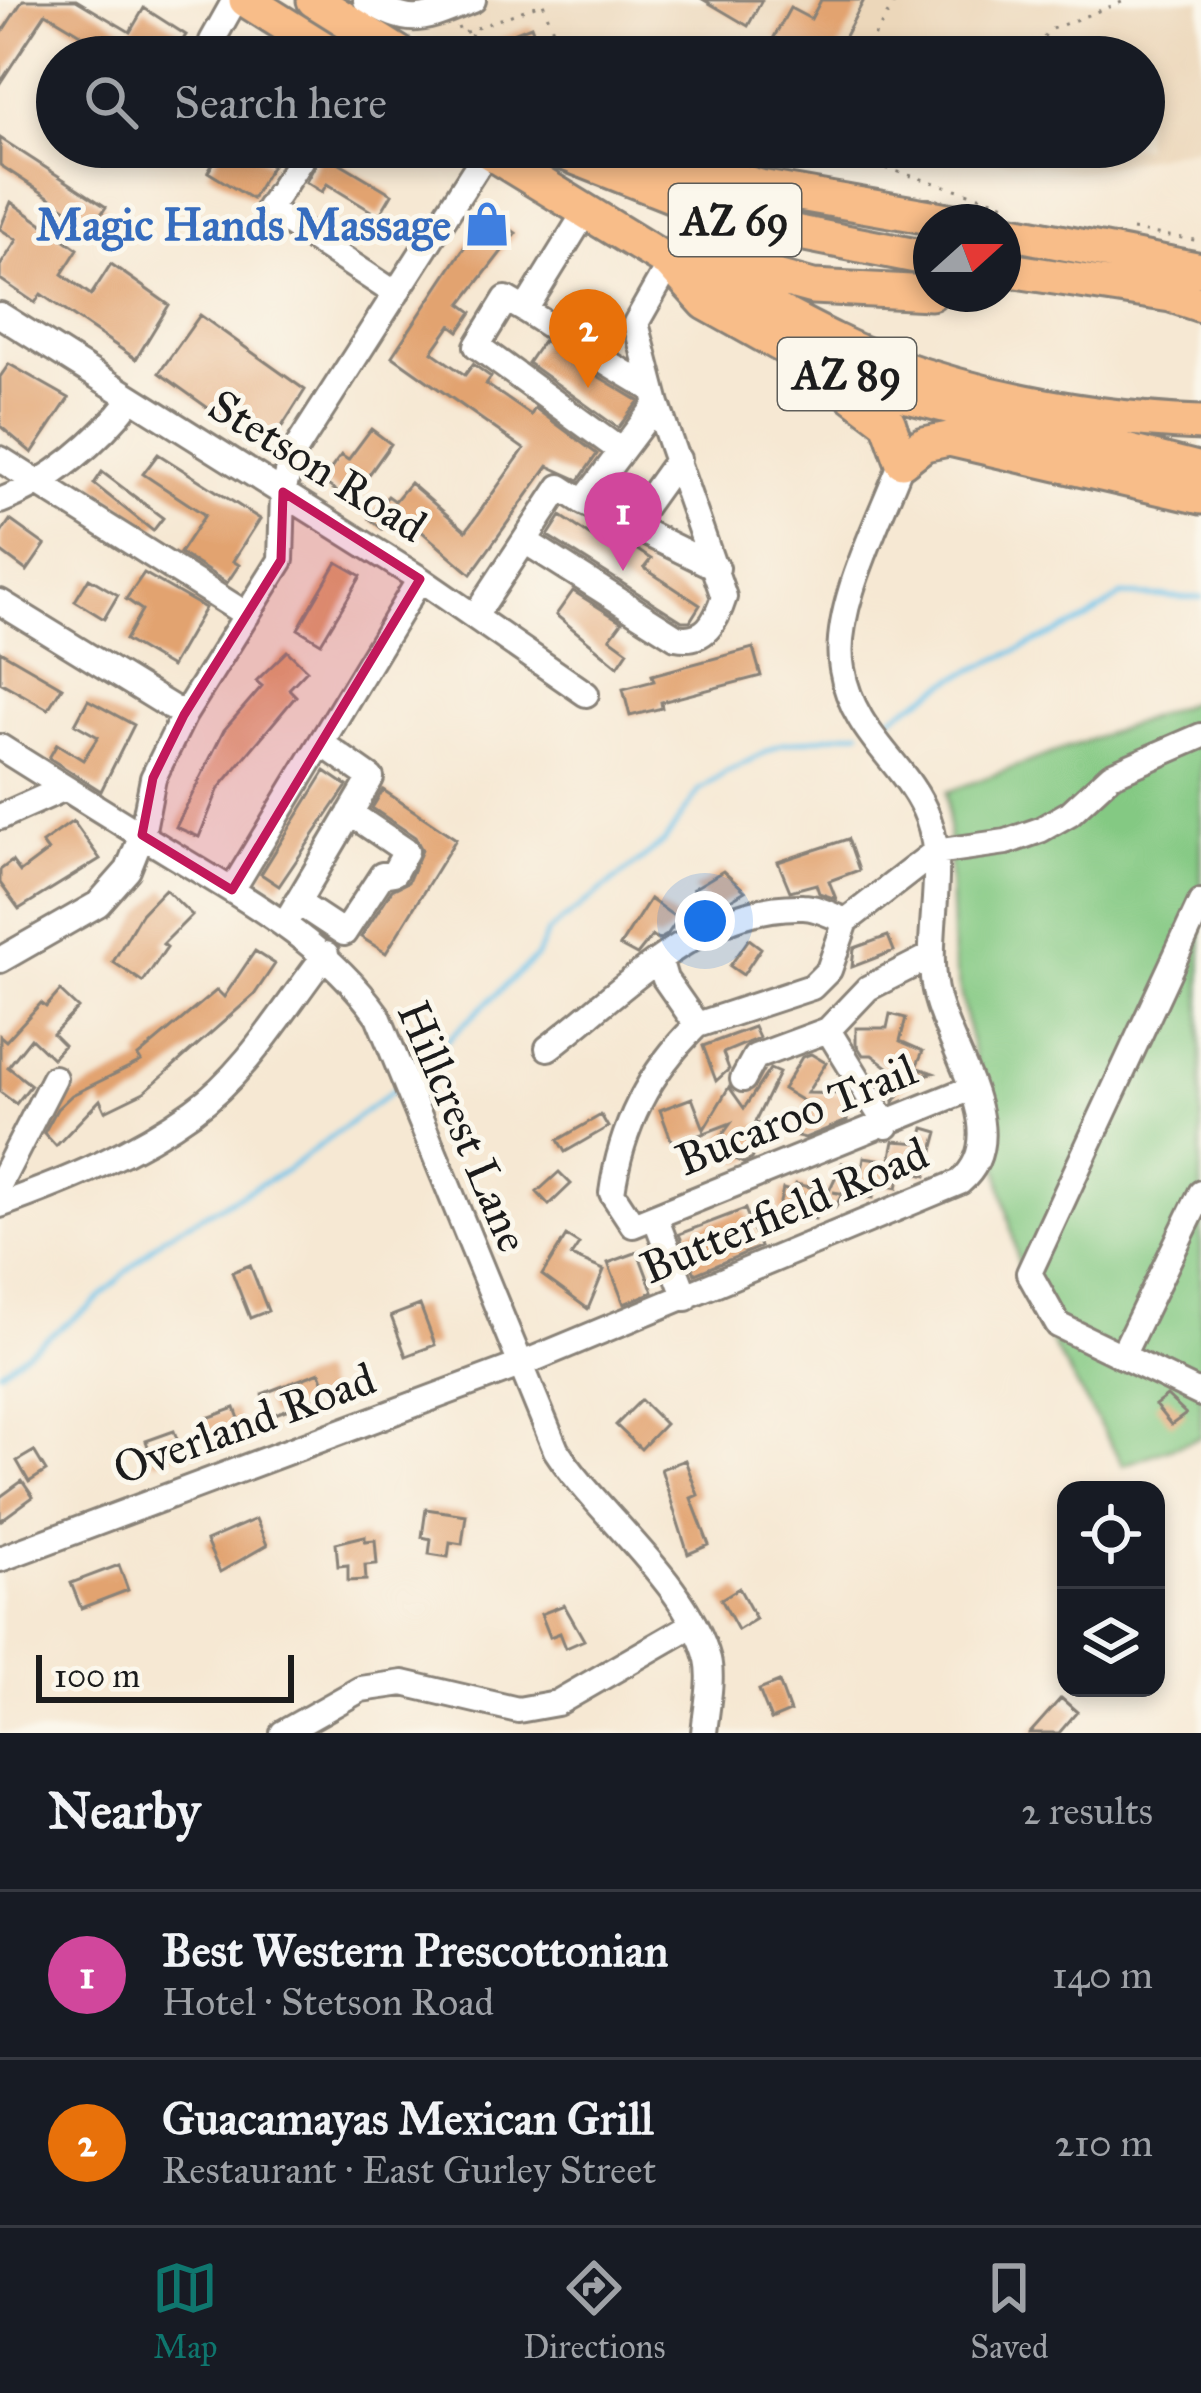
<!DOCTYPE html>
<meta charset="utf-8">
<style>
:root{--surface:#171b24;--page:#20242c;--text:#f1f3f6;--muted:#9ea1a6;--line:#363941;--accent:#0f766e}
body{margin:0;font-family:"IM FELL Great Primer",serif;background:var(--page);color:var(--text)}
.controls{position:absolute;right:36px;bottom:36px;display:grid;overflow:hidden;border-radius:24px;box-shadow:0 6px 18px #0003}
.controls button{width:108px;height:108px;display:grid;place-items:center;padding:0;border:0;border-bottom:3px solid var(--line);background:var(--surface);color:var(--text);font:60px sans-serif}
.compass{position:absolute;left:913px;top:204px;width:108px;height:108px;border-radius:50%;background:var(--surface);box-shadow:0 6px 18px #0003;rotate:69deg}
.scale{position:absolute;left:36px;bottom:30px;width:258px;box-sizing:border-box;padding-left:12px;border:6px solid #1c1c1c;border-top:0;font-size:33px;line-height:42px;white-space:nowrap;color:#1c1c1c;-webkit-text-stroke:9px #fbf7ec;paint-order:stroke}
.you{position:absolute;left:705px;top:921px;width:42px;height:42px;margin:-30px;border:9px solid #fff;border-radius:50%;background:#1a73e8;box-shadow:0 0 0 18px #1a73e833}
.badge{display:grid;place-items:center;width:78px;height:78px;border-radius:50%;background:var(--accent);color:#fff;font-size:39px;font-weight:700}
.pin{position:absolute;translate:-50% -99px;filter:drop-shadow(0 3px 6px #0008)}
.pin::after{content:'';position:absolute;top:63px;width:42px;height:36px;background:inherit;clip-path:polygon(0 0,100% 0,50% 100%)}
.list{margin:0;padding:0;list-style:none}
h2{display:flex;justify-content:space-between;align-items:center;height:156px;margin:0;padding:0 48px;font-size:51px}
h2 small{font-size:39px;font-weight:400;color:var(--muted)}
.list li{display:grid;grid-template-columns:78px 1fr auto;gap:36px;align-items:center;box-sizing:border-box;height:168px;padding:0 48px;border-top:3px solid var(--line)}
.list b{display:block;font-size:45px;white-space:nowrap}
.list p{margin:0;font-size:39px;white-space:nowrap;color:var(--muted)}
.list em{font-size:39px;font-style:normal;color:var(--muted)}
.icon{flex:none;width:66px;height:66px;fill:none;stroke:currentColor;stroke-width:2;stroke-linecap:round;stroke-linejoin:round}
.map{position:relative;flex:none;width:1201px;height:1733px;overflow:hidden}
.search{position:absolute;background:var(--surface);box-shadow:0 6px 18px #0003;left:36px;right:36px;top:36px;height:132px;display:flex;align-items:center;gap:30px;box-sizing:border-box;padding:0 42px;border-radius:66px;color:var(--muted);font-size:45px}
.sheet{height:492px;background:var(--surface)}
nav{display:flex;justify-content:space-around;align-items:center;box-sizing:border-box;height:168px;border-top:3px solid var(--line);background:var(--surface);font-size:33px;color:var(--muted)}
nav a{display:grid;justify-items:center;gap:6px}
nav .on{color:var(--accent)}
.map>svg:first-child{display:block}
</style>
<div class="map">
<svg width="1201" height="1733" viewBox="0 0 1201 1733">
<rect width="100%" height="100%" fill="#fbf7ec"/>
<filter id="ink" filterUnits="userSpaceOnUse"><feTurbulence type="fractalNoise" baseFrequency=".00833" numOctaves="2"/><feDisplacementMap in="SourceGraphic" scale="24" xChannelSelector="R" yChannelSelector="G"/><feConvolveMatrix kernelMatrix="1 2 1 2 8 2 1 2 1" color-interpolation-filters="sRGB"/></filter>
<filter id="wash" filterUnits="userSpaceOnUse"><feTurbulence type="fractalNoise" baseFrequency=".004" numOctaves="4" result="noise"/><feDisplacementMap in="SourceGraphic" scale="48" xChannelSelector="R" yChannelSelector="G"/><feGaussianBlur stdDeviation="2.7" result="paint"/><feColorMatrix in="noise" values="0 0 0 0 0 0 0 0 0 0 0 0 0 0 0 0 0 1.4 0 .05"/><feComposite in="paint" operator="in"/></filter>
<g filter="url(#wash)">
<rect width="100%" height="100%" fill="#f6e8d3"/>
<path fill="#ecd7ba" d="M353 0H1201V146L1078 172 914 147H1144V57H445Z"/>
<path fill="#84c983" stroke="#507250" stroke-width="3" d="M1201 699V1437L1123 1465 1026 1299 953 958 947 792Z"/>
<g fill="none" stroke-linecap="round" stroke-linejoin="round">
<path stroke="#6dc3ea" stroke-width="4.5" d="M877 726 955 678 1087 619 1122 595 1201 598
M411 1074 537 956 547 933 664 842 699 791 725 773 782 744 860 731
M0 1371 90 1307 164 1236 287 1170 399 1086"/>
</g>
<g id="blocks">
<path fill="#e2a36f" d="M23 0H76L130 32 144 8 186 35 172 57H81L91 40 46 13 0 83V35Z
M704 0H762L748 26Z
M821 0H864L834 57H815L774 37 790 8 811 19Z
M531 26 543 57H485L481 46Z
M0 138 106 207 93 226 0 165Z
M223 147H242L272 165 252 199 208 172Z
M325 147H351L340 163 392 194 379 216 327 184 322 192 306 182Z
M11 202 78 249 62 274 91 295 111 264 169 305 136 359 41 294 35 303 0 279V266L17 240 0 229Z
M487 213 516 233 461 304 472 312 459 331 451 325 432 352 465 375 473 364 491 377 486 384 531 415 535 408 597 454 579 480 548 466 471 574 398 511 382 529 369 518 388 496 395 501 410 483 466 531 524 449 392 356Z
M200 315 305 390 267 450 159 373Z
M543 341 569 349 576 363 639 401 618 428 528 363Z
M9 364 69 398 32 453 0 426V377Z
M371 429 391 444 350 501 322 481 341 455 348 460Z
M158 454 260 519 233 561 239 565 227 583 180 553 205 515 143 474Z
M102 472 163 518 153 531 94 484Z
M561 516 622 557 630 545 651 559 644 568 700 605 690 621H682L548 536Z
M10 520 45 545 27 571 0 551V535Z
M337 562 361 576 321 643 298 629Z
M144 573 205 608 171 667 125 640 142 610 126 599Z
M89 578 118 595 104 619 75 601Z
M573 591 622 622 610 638 628 651 618 666 556 615Z
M753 648 761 676 661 702 662 708 630 716 623 689 654 681 652 675Z
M0 651 62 687 48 709 0 682Z
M287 651 307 670 289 689 296 696 219 788 199 837 176 827 224 730 262 686 256 681Z
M88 700 134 725 101 791 49 758 57 744 83 760 98 737 75 724Z
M325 771 347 786 279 886 261 874Z
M383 790 456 839 386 953 361 937 392 890 408 882 422 850 415 837 372 808Z
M73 821 100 859 19 909 0 883V870L12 861 20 872 48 851 42 843Z
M848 839 859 870 829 881 836 899 819 893 816 884 790 891 778 862Z
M723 871 745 891 714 910 693 889Z
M165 889 192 915 163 944 167 947 143 982 113 962 141 914Z
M650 899 678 919 667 935 658 940 652 936 637 955 620 946Z
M888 936 894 951 852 967 854 948Z
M749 939 761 948 743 975 730 966Z
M255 951 275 964 254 995 144 1092 105 1111 100 1100 56 1146 44 1133 57 1109 72 1095 141 1061 138 1056 217 990 224 997Z
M60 991 78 1008 53 1034 64 1045 52 1058 31 1038 8 1067 31 1085 16 1104 0 1092V1036L6 1041 41 1003 46 1007Z
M890 1014 906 1018 900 1041 923 1051 916 1067 933 1073 910 1078 894 1102 893 1071 872 1055H863L856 1044V1028H887Z
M754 1027 759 1038 723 1053 729 1069 716 1081 703 1046Z
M811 1054 826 1063 807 1093 847 1094V1121L805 1138 797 1136 806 1103 783 1089 802 1057Z
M770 1069 779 1073 755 1122 766 1127 752 1159 743 1163 713 1148 731 1123 673 1145 660 1110 692 1098 704 1129 729 1087 744 1108Z
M601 1115 608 1127 565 1152 558 1140Z
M924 1128 938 1132 926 1176 901 1169 897 1188 875 1183 873 1198 833 1192 842 1194 835 1208 819 1201 815 1219 778 1211 783 1189 804 1195 794 1190 796 1184 829 1191 842 1163 862 1171 864 1157 890 1161 894 1141 920 1143Z
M559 1172 571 1184 549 1205 537 1192Z
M745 1209 760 1247 695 1274 679 1234Z
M566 1236 579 1244 571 1256 604 1270 588 1309 542 1275Z
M638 1252 653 1292 624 1304 608 1263Z
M250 1265 268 1311 250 1318 232 1272Z
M420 1305 435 1345 406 1356 391 1316Z
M320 1372 328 1394 270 1416 262 1394Z
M1167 1396 1186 1414 1171 1425 1155 1405Z
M641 1400 665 1424 641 1449 616 1425Z
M235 1408 245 1434 212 1446 202 1420Z
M174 1431 182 1452 154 1462 146 1441Z
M34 1451 46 1471 29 1482 17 1461Z
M685 1460 698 1495 691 1498 709 1545 688 1554 661 1469Z
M22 1481 33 1497 0 1521V1497Z
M426 1509 466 1515 462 1544 450 1542 448 1557 429 1554 431 1539 422 1537Z
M256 1519 267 1545 220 1572 206 1541Z
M365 1536V1541L375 1540 377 1564 365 1565 366 1580 348 1581V1565L338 1566 336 1543Z
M119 1565 128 1590 81 1608 71 1583Z
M739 1588 756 1619 738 1630 721 1599Z
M564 1605 584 1640 566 1648 560 1633 550 1637 541 1614Z
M779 1682 790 1712 771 1720 759 1690Z
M1061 1698 1077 1712 1059 1733H1030Z"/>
</g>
</g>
<g filter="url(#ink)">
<use href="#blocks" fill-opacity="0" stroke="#898278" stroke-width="3"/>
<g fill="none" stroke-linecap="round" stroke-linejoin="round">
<g stroke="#898278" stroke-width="30">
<path id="minor" d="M366 0C413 29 424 19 473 0
M217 57 212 41 235 0
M309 147 268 209 396 294
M586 211 525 310 506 299 477 346 621 451
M525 310 562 334
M0 315 420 579 586 694
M585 349 653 390
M0 459 247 615
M0 501C51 482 99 441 132 398
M583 502 717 568
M630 526 678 459
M525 541 676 637C705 643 716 622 724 597L657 404
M0 602 184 715
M475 616 560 487 583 502 657 404 636 323 670 263
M0 747C56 782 111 817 167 851 244 898 325 941 378 1016L556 1450C599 1516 688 1583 708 1659 713 1680 706 1711 704 1733
M0 817 65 788
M232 890 420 579
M297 902 344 933 382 875 394 873 406 851 350 813
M1201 902 1029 1273 1058 1325 1201 1394
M284 925 371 778 321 743
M0 960 98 904 128 870 142 835 153 778 184 715 281 560 283 492 293 454 487 151
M660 962 665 979 697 1025
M697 1025 812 987 829 970 846 921 935 852 1006 842 1040 830 1070 813 1111 775 1201 736
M697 1025C649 1072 621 1126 612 1193L633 1225 969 1089
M828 1030 887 1126
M548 1048C623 991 701 904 803 907 817 907 833 916 846 921
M743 1079 755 1057 828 1030 868 988 929 957
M0 1183 54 1078
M0 1205C67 1181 135 1153 193 1111 247 1073 286 1005 326 954
M655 1217 686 1298
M1122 1356 1201 1193
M0 1559 517 1366 960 1182C1014 1137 952 1055 937 999 921 940 949 875 928 818 908 764 853 736 842 669 831 610 881 518 902 461
M283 1733 361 1689 403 1683 518 1710 557 1703 694 1624"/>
</g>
<g stroke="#898278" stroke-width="39">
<path id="major" d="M246 0 337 57
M314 0 405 57
M481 147 670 263 706 303 792 351 892 392 1201 470
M549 147 734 220 931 259
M616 147 760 187 959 222
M1003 231 1201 270
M721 262 813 287 931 293
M672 263C747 288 812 336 887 363 987 399 1095 419 1201 423
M1003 269 1171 295 1201 305
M842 387 888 422 902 461 924 444 949 439 1201 497"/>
</g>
<path stroke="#898278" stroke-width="3" stroke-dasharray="3 9" stroke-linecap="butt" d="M458 27 461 34 543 3 563 57
M471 34 480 56 484 55
M425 43 450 57
M862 57 896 0
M1030 57 1049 30 1127 0
M844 147 861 161 1006 204
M1132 230 1201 241"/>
<use href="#minor" stroke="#fff" stroke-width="24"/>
<use href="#major" stroke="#f8bd89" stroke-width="33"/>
</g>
</g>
<path fill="#c2185b" fill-opacity="0.2" stroke="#c2185b" stroke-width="9" stroke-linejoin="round" d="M283 492 420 579 232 890 142 835 153 778 184 715 281 560Z"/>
<defs>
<g id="shop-bare" transform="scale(3.6)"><path d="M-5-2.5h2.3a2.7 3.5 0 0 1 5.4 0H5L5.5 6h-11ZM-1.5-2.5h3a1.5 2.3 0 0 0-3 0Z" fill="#3f7fe0" stroke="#fbf7ec" stroke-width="2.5" paint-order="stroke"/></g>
</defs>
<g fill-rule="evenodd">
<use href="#shop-bare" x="487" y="224"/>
</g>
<g text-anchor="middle" stroke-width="10" stroke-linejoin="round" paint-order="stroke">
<g fill="#fbf7ec" stroke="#5f5e5a" stroke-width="3">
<rect x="669" y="184" width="132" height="72" rx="9"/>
<rect x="778" y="338" width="138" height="72" rx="9"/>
</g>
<g font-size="42" font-weight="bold" fill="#1c1c1c">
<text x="735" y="235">AZ 69</text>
<text x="847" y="389">AZ 89</text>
</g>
<g font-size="45" font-weight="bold" fill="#366cbe" stroke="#fbf7ec" text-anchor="end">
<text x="451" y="240">Magic Hands Massage</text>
</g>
<g font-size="45" fill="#1c1c1c" stroke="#fbf7ec">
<text transform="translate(318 465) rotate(32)" y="16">Stetson Road</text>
<text transform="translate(796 1114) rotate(-22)" y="16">Bucaroo Trail</text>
<text transform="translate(464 1126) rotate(67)" y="16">Hillcrest Lane</text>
<text transform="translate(784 1210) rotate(-23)" y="16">Butterfield Road</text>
<text transform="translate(244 1423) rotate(-20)" y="16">Overland Road</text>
</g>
</g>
</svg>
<div class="controls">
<button><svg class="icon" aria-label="locate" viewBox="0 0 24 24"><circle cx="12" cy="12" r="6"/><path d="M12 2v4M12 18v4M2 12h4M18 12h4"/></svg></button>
<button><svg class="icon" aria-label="layers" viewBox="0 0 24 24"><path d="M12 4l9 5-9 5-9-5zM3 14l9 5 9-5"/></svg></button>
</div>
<svg class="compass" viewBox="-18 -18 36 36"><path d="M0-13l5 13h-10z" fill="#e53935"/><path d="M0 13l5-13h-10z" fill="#9ea1a6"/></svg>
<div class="scale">100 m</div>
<div class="you"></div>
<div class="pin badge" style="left:623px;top:571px;background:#d1479c">1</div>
<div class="pin badge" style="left:588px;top:388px;background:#e8710a">2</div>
<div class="search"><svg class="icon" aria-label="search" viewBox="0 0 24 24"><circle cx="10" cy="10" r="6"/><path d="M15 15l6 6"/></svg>Search here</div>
</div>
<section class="sheet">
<h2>Nearby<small>2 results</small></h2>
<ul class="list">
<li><span class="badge" style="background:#d1479c">1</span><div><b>Best Western Prescottonian</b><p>Hotel · Stetson Road</p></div><em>140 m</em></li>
<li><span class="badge" style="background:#e8710a">2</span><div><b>Guacamayas Mexican Grill</b><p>Restaurant · East Gurley Street</p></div><em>210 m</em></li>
</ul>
</section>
<nav>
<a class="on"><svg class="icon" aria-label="map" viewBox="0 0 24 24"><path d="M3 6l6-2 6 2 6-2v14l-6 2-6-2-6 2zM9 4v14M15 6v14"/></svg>Map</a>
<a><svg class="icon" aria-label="directions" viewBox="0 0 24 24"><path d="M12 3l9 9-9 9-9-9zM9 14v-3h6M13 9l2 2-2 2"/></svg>Directions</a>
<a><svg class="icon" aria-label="saved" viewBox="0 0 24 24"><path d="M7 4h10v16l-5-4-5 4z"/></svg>Saved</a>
</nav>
